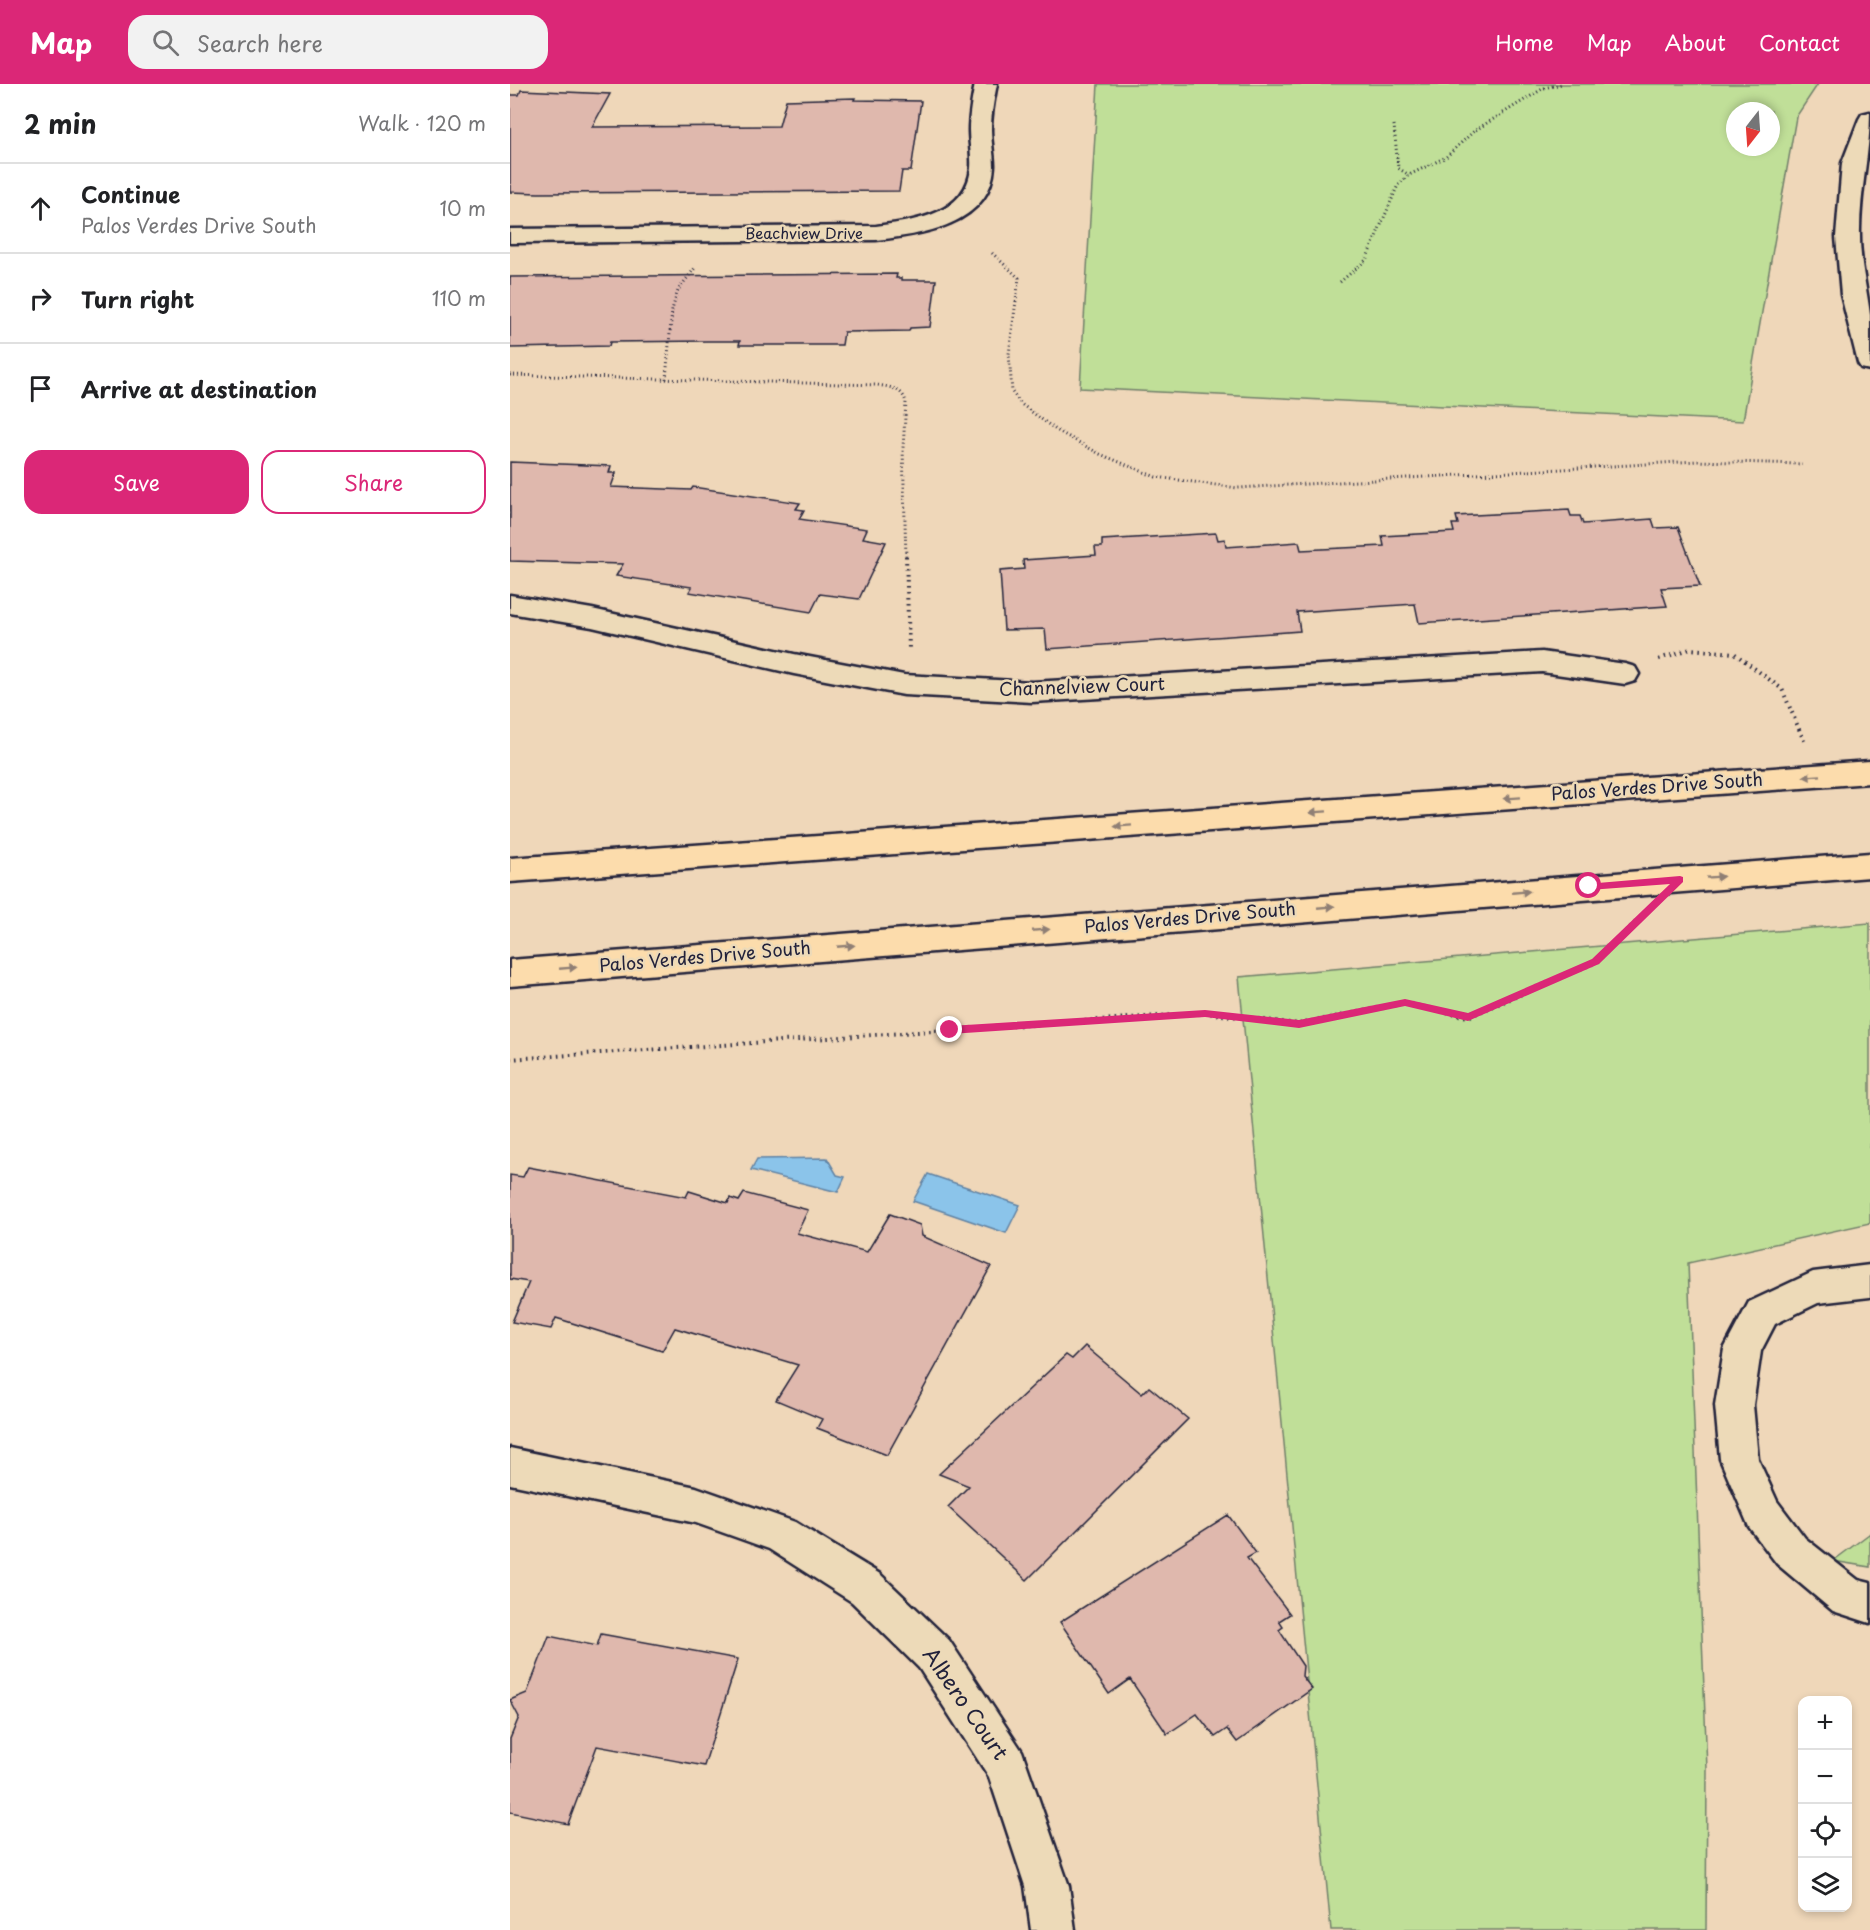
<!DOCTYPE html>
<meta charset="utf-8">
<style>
:root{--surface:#fff;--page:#f2f2f2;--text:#202124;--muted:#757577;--line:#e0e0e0;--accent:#db2777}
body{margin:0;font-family:"Playpen Sans",sans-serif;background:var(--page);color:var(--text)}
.controls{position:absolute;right:18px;bottom:18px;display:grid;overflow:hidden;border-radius:12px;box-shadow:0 3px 9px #0003}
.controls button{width:54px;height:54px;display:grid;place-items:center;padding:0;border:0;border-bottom:2px solid var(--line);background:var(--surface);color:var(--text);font:30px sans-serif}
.compass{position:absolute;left:1216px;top:18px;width:54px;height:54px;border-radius:50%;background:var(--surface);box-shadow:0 3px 9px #0003;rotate:197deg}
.stop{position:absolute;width:18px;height:18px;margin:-14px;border:4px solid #db2777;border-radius:50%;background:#fff}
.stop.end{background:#db2777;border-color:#fff;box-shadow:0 2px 6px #0008}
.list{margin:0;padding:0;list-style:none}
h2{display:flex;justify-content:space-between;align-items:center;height:78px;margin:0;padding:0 24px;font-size:26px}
h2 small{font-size:20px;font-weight:400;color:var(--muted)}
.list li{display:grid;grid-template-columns:39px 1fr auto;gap:18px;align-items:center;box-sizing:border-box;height:90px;padding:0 24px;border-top:2px solid var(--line)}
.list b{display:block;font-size:22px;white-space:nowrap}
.list p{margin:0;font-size:20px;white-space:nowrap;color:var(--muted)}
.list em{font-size:20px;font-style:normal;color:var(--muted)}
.actions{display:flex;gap:12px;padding:18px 24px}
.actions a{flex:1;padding:14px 0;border:2px solid var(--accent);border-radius:18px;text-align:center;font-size:21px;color:var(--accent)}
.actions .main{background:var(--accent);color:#fff}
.icon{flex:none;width:33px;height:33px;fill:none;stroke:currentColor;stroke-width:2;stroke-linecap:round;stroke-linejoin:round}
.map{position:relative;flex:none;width:1360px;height:1846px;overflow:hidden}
header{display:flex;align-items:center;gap:36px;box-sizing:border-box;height:84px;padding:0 30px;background:var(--accent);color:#fff}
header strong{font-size:28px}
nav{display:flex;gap:33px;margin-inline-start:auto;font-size:21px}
.search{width:420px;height:54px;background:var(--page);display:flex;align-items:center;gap:15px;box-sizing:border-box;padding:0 21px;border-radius:18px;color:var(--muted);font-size:22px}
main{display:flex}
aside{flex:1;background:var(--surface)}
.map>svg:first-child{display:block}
</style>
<header>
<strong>Map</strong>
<div class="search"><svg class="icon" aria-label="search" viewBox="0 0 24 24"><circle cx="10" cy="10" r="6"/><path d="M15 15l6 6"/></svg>Search here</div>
<nav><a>Home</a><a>Map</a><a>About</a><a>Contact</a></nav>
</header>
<main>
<aside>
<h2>2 min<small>Walk · 120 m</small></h2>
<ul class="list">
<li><svg class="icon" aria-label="ahead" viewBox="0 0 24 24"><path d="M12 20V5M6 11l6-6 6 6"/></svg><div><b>Continue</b><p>Palos Verdes Drive South</p></div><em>10 m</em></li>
<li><svg class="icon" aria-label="right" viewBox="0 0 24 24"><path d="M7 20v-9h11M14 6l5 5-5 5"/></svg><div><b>Turn right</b></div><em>110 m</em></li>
<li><svg class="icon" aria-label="arrive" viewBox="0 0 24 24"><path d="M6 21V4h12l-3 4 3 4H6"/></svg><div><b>Arrive at destination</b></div></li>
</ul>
<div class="actions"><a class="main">Save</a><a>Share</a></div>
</aside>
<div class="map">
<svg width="1360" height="1846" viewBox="0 0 1360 1846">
<rect width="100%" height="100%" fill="#efd7b9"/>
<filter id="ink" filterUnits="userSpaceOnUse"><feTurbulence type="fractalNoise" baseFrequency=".0167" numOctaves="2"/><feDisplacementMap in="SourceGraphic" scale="12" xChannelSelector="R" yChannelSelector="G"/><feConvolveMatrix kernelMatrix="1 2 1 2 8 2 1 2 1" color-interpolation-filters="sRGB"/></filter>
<g filter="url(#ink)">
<path fill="#c0df98" stroke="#71806a" stroke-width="1.5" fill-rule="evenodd" d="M588 0H1308L1286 33 1233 337 570 304ZM1225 27H1261V63H1225Z
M1360 839V1139L1178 1179 1197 1686 1196 1846H821L729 893Z
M1360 1449V1483L1323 1477 1359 1450Z"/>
<path fill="#8bc4ea" stroke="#6183a4" stroke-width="1.5" d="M317 1074 327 1091 335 1093 328 1108 241 1086 247 1075Z
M418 1090 510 1121 496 1149 403 1117Z"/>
<path fill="#dfb8ad" stroke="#22223b" stroke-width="1.5" d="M11 6 100 10 82 43 269 42 276 16 345 14 344 16 411 17 401 87H392L389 107 28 109 0 108V11H9Z
M387 190 386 194H391V196H426L420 243 400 244 399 247 334 248 332 261H229L230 257H197L100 258 99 262 0 264V193Z
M0 378 101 382 99 389H106L101 403 181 406 183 403 290 419 286 425 294 426 289 435 357 445 353 454 376 458 349 515 310 510 301 528 179 508 182 503 106 492 113 480 0 477Z
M1059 426 1061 432H1070L1073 440 1142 435 1145 444 1168 443 1190 502 1151 504 1157 522 909 539 905 520 787 528 790 547 537 565 535 545 494 546 490 487 514 485 513 476 586 471 585 463H592V456L706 449 708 456 715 455 716 463 789 458 791 466 874 462 872 452 944 448 942 440H948L946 432Z
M18 1083 176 1113 179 1107 218 1119 220 1114 229 1117 234 1109 298 1126 287 1149 357 1168 380 1130 410 1141 412 1152 481 1182 377 1371 307 1344 312 1335 266 1316 288 1281 165 1244 152 1267 46 1234 41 1245 2 1238 19 1198 0 1195V1091L13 1093Z
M575 1262 632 1310 639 1303 678 1335 517 1496 438 1423 459 1402 429 1390 556 1271 562 1275Z
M718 1431 746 1469 737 1474 780 1530 769 1537 773 1543 769 1546 793 1582 792 1592 802 1605 727 1658 717 1645 705 1653 687 1630 657 1650 620 1595 599 1610 550 1538Z
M91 1550 228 1575 194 1682 87 1662 58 1740 0 1728V1655L9 1633 0 1616 17 1609 39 1552 87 1562Z"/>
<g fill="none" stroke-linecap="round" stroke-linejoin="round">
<g stroke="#22223b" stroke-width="5">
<path id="minor" d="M465 0H487C484 15 481 30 481 46 481 58 484 70 484 82 481 141 411 151 366 156L0 159V145L366 142C404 137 456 131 461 84 462 72 459 59 459 46 459 31 462 15 465 0Z
M1360 28C1360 70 1349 110 1350 153 1350 179 1357 205 1360 231 1360 249 1360 268 1360 286L1351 284 1348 279 1331 211 1326 153 1332 79 1349 35 1352 30Z
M0 511 82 525 284 570 394 591 522 598 1032 568 1115 580 1125 583 1129 590 1125 597 1115 600 1032 588 522 618 394 611 284 590 82 543 0 529Z
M1360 1181V1213L1308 1219 1265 1240 1251 1267 1243 1321 1248 1375 1267 1417 1295 1454 1348 1496 1360 1499V1539L1323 1527 1267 1480 1239 1443 1210 1375 1205 1321 1214 1265 1239 1218 1303 1188Z
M0 1364 186 1403 285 1438 370 1490 439 1556 512 1667 559 1802 565 1846H521L515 1802 479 1693 409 1584 342 1518 259 1465 186 1439 0 1400Z"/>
</g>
<g stroke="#22223b" stroke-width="5">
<path id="major" d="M1360 677V699L0 798V774Z
M1360 769V793L0 902V876Z"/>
</g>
<path stroke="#22223b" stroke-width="3" stroke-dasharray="1 3" stroke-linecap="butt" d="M884 41 888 84 899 91
M482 169 509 194 499 270 502 308 511 320 546 346 590 370 646 393 728 404 1187 377 1292 380
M830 198 856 176 888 101 899 91 936 73 964 47 1034 4 1052 0
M0 291 367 301C380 303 392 304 396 318L393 364 396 474
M156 295 162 226 168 206 185 184"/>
<path stroke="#22223b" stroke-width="4" stroke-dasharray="1.5 4.5" stroke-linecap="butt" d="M396 472 399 565
M1149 575 1180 565 1224 569 1272 605 1294 657
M0 975 695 929 789 940 895 919 958 933 1086 878 1126 838"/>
<use href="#minor" fill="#eddab8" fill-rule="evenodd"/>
<use href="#major" fill="#fcdcac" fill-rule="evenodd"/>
</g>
<defs><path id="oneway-solid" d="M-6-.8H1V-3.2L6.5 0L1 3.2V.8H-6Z" transform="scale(1.5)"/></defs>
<g fill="#8f7f74">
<use href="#oneway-solid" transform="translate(1302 692) rotate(176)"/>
<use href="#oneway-solid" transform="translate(1002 714) rotate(176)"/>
<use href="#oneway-solid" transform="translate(808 728) rotate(176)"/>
<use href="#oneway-solid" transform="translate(613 742) rotate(176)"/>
<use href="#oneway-solid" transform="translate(1205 793) rotate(-4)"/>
<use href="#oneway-solid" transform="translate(1011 808) rotate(-5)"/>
<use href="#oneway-solid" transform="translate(816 823) rotate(-5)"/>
<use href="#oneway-solid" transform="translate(531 846) rotate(-5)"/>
<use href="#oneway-solid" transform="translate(336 862) rotate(-5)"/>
<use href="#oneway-solid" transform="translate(58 884) rotate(-5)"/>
</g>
</g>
<path fill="#db2777" d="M1170 792 1173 793V798L1089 880 958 937 895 922 789 944 695 933 440 950 435 946 440 942 695 926 789 936 895 915 958 929 1082 875 1160 800 1079 806 1076 805V800Z"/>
<g text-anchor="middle" stroke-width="5" stroke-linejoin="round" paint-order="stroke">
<g font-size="15" fill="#22223b" stroke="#eddab8">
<text x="294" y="155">Beachview Drive</text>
</g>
<g font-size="18" fill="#22223b" stroke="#eddab8">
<text transform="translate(572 603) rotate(-2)" y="6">Channelview Court</text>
<text transform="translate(1147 703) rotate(-4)" y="6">Palos Verdes Drive South</text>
<text transform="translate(680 834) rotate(-5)" y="6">Palos Verdes Drive South</text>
<text transform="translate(195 873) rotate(-5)" y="6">Palos Verdes Drive South</text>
</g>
<g font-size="21" fill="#22223b" stroke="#eddab8">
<text transform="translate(455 1620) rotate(55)" y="7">Albero Court</text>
</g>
</g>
</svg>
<div class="controls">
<button>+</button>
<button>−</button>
<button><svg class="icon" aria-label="locate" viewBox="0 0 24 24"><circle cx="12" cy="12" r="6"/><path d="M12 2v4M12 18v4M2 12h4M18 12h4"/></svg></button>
<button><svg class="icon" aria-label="layers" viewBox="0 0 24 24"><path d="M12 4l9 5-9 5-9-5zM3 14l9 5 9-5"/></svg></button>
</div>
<svg class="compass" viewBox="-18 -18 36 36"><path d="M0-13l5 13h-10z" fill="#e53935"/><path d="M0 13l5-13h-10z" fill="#757577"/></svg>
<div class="stop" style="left:1079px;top:802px"></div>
<div class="stop end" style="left:440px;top:946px"></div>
</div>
</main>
